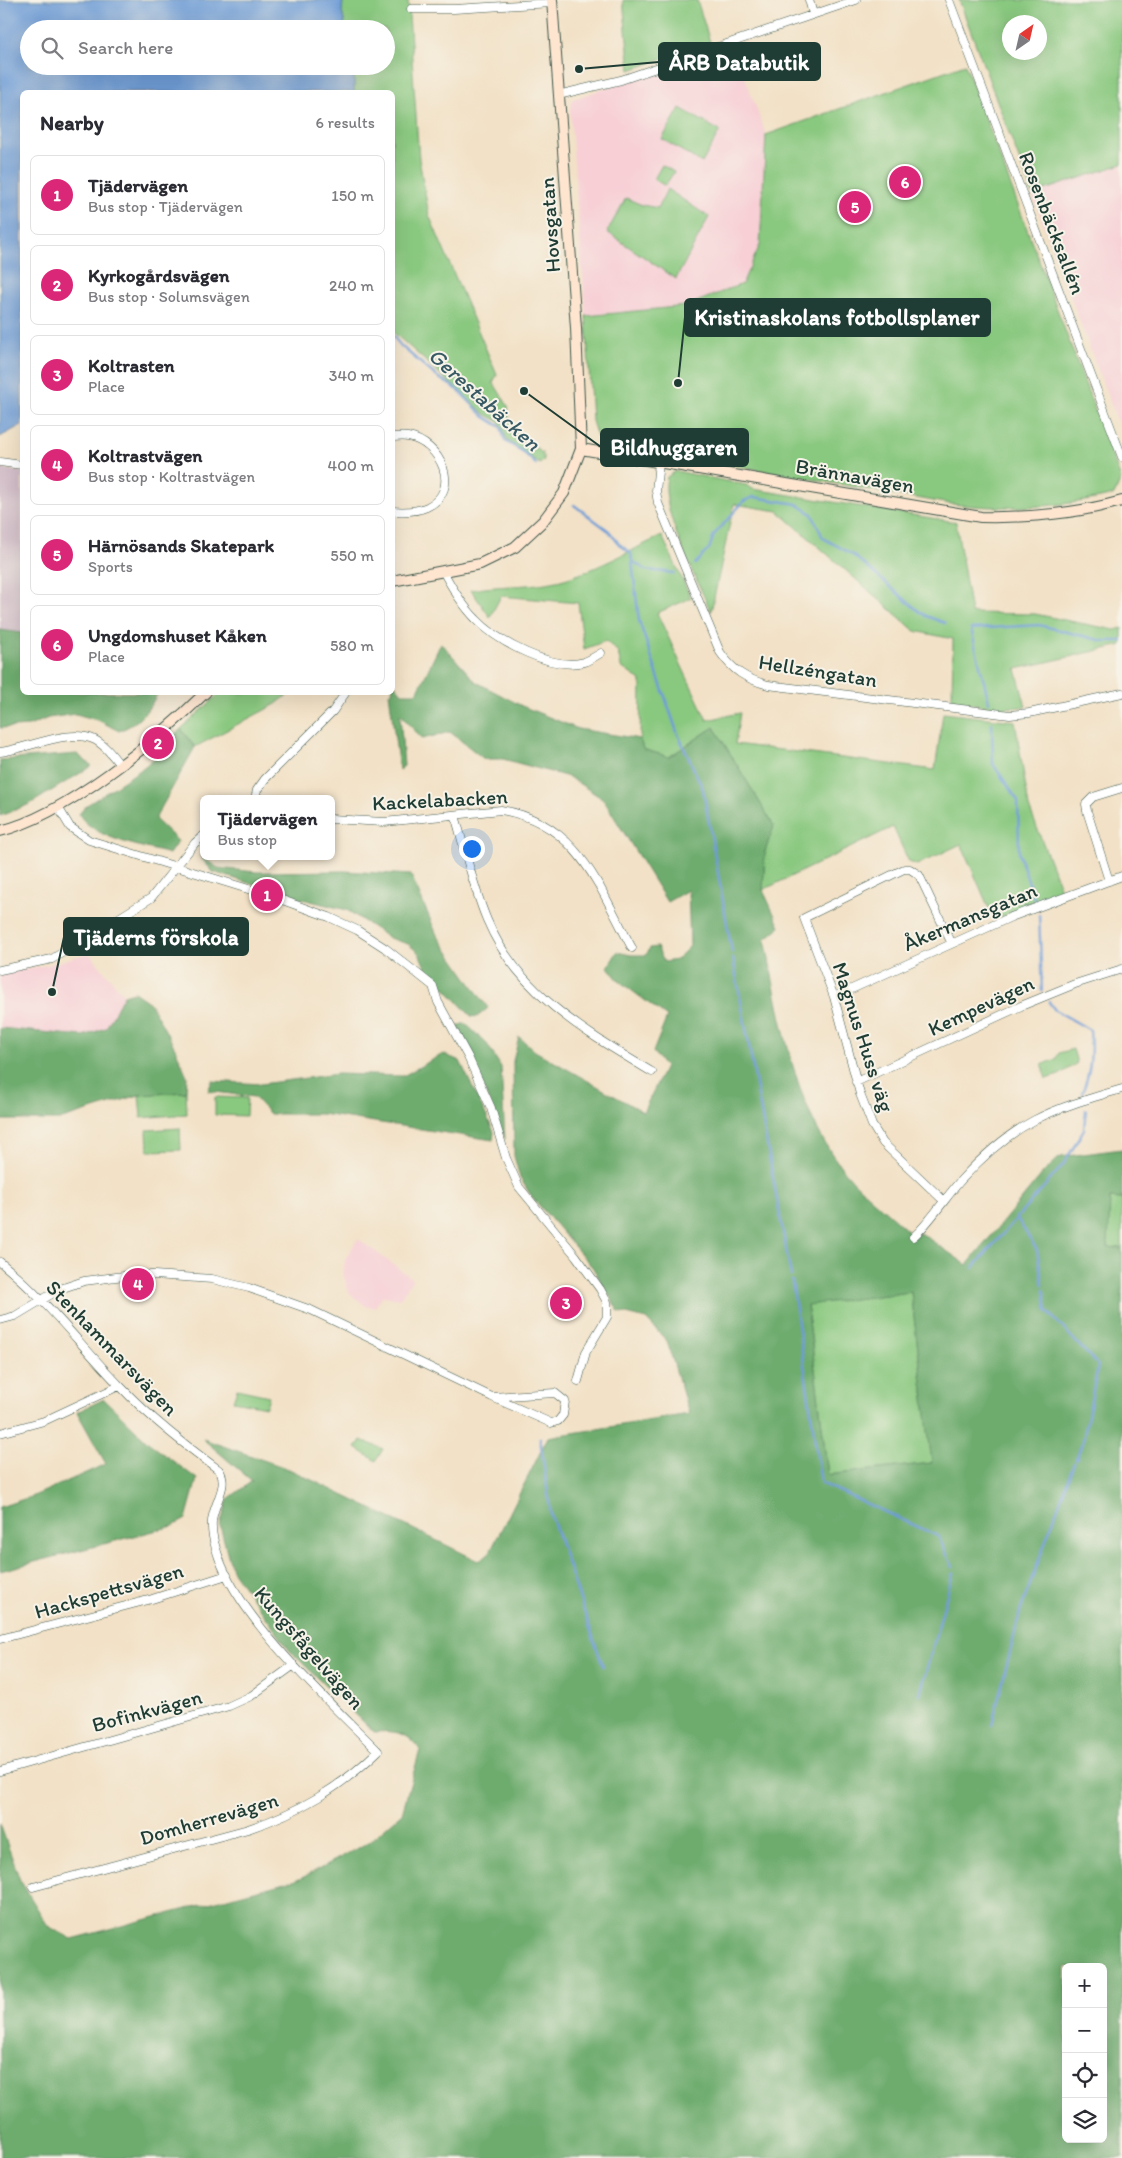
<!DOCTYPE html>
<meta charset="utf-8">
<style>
:root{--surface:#fff;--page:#f2f2f3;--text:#2b2b33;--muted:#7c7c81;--line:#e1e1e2;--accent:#db2777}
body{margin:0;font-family:Itim,sans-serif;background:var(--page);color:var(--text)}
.controls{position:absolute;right:15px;bottom:15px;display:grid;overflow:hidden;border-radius:8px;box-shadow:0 5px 20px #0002}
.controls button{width:45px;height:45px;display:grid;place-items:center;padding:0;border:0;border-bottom:1px solid var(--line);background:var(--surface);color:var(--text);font:25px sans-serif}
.compass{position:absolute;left:1002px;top:15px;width:45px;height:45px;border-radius:50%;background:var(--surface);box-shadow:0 5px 20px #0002;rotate:34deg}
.you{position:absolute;left:471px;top:848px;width:18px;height:18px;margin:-12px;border:4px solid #fff;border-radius:50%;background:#1a73e8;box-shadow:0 0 0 8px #1a73e833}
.badge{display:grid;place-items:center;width:32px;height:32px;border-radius:50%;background:var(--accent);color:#fff;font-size:16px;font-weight:700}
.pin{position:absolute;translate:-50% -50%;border:2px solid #fff;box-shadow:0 1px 5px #0006}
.popup{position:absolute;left:200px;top:795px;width:135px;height:65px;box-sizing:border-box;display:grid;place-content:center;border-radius:8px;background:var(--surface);filter:drop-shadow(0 1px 4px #0005);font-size:16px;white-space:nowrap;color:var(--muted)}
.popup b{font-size:19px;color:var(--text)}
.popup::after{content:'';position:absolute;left:50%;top:100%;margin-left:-10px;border:10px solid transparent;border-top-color:var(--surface)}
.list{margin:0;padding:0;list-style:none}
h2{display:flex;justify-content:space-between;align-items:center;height:65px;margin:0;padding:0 20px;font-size:21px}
h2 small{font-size:16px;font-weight:400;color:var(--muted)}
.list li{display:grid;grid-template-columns:32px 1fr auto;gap:15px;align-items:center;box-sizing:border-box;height:80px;margin:0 10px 10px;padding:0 10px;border:1px solid var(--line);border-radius:8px}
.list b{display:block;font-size:19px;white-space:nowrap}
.list p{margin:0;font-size:16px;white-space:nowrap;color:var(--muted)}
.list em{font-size:16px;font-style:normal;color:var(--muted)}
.icon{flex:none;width:28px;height:28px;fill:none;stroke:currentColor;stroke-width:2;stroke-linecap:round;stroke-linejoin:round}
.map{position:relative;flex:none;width:1122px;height:2158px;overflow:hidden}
.search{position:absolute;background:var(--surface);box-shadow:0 5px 20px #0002;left:20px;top:20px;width:375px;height:55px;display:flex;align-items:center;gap:12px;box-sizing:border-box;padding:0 18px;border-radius:28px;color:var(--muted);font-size:19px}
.panel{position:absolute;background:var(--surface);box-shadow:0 5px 20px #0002;left:20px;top:90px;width:375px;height:605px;border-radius:8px}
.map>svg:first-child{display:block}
</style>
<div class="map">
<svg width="1122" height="2158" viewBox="0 0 1122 2158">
<rect width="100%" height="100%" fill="#f7f3e8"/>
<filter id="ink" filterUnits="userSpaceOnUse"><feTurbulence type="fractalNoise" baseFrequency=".02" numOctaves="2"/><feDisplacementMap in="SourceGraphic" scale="10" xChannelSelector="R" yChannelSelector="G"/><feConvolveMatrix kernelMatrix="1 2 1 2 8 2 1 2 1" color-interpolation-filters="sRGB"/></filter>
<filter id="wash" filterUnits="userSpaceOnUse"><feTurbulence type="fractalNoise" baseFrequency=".0096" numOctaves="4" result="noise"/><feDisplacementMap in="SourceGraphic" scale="20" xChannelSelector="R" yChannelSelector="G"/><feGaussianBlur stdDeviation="1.12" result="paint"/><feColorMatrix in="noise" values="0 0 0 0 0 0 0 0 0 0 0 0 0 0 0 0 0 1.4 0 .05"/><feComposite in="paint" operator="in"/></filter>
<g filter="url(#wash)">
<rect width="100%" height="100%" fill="#f2e1c6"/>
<path fill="#f7cfd5" d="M734 47 766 135 760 245 742 284 687 306 586 316 570 110 573 99Z
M1122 164V434L1032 194Z
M89 953 124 995 106 1028 83 1036 0 1028V974L48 965Z
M358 1239 413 1279 400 1299 383 1296 375 1307H367L349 1293 343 1274 345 1259Z"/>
<path fill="#d2bdc8" d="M0 468 22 472V633L0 630Z"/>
<path fill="#89c87f" stroke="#54825a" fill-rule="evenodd" d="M343 0H408L419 159 429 215 497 375 493 382 508 406 509 418 517 431 542 453 544 460 540 464 507 440 500 422 485 414 393 332 392 92H354V66H386V29H346L342 12Z
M623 0H697L710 42 630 70Z
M959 0H1122V164L1032 194ZM1010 22H1040V52H1010Z
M965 64 1121 479 1114 495C1059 508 1007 510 950 504L665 453 611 443 597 437 592 421 586 316 686 306 742 284 760 245 766 135Z
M680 108 720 131 702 163 662 139Z
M662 165 674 172 665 186 654 179Z
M667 189 709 217 676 279 607 232 626 198 642 205 658 208Z
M676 471 746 485 753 489 956 522 971 613 1035 614 1115 630 1122 628V645L1016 669 1026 707 997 708 952 700 953 639 915 631 778 511 734 504 711 612C697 579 659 510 667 477Z
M662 536 691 598 657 613 707 720 740 713 735 744 935 770 943 713 1015 721 1029 807 1062 892 994 920 961 844 917 865 909 862 893 827 763 890 765 851 774 826 714 727 669 757 642 749 640 739 641 681 621 667 618 652 606 641 584 649 578 603 501 596 490 617 471 590C498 585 525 587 552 582 588 575 628 551 662 536Z
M220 693H290L276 704 195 747 181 729Z
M1073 1049 1077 1063 1059 1075 1046 1079 1042 1065 1056 1059 1059 1053Z
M186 1092 187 1114 141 1118 139 1095Z
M215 1097 247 1098 246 1116 215 1115Z
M180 1128 181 1150 148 1151 147 1130Z
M1110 1198 1122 1199V1248H1107Z
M911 1292 932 1463 828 1475 807 1304Z
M237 1389 269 1396 266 1407 233 1401Z
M361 1440 383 1449 376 1461 356 1448Z"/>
<path fill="#6eac6e" stroke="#467451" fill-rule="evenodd" d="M0 630 22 633V692L158 693C148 711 139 723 119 731L100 721 76 714 48 718 29 726 0 728Z
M441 643 476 682 522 706 578 729 640 739 643 749 669 757 714 727 774 826 765 851 763 890 780 927 765 939C781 1019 795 1119 853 1181 870 1199 891 1215 909 1232L922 1234 967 1265 1043 1173 1060 1157 1122 1149V1199L1110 1198 1108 1247 1122 1248V2158H0V1824L20 1880 48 1926 72 1939 300 1879 369 1842 402 1813 420 1750C407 1731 395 1731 374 1732L290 1651 232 1570 220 1526 228 1499 252 1481 203 1439 289 1469 479 1561 490 1552 548 1437 689 1414 667 1341 646 1319 619 1312 593 1268 532 1197 520 1178 514 1156 513 1061 519 1037 535 1051 643 1112 665 1067 653 1052 667 1017 619 981 608 967 617 952 631 955H646L650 948 657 947 664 962 676 960 690 946 688 890 667 902 603 799 569 777 503 759H484L450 732 422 739 400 714 404 766 399 770 389 693 392 692 393 682 402 693H417ZM911 1292 932 1463 828 1475 807 1305ZM1066 1967H1103V2139H1066Z
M181 729 195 747 155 819 178 841 169 854C142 846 93 839 79 814L87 805 139 771 164 750 171 738Z
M77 754 92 766 30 804 0 816V760Z
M199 855 218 868 257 872 344 871 411 875 437 935 488 1008 477 1017 471 1016 425 967 419 953 408 944 389 938 347 910 290 896 280 883 271 880 265 888 213 872Z
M134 992 150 1003 175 1048 187 1076 186 1092 139 1095 59 1120H0V1028L83 1036 106 1028 124 995Z
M465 1023 487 1044 501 1067 505 1139 458 1026Z
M443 1054 460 1061 494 1132 493 1140 322 1114H270L254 1097 208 1091 212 1081 261 1084 337 1074 403 1076Z
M104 1399 149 1443 197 1479 186 1519 173 1526 0 1571V1507L36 1495 106 1464 77 1412Z"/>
<path fill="#6e9cd6" stroke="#466c85" d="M0 0H343L342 12 346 29H29V66H354V92H22V425L0 437Z"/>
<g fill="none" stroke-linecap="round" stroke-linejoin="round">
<path stroke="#6e9cd6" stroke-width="2.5" d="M392 335 401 346 436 376 458 390 485 417 501 427 505 441 522 451 536 464
M574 505 609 531 619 544 631 553 632 561 646 570 674 573
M632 561 639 621 677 732 703 789 732 952
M695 564 709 549 714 535 744 501 754 497 797 504 812 514 823 538 853 555 915 608 926 616 945 623
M989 702 971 629 1039 625 1103 641H1122
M992 723 993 764 1018 801 1019 854 1034 898
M1039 915 1042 990
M733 958 791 1276
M1049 1002 1055 1010 1090 1030C1092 1053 1091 1071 1082 1093
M1016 1217 1027 1234
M1028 1236 1037 1250 1043 1285
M973 1268 1064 1164 1084 1129 1086 1110
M792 1281 821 1483 938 1536 953 1567
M1044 1290 1047 1311 1095 1362
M540 1438 551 1515 603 1666
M1076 1459 1083 1441 1098 1366 1097 1364
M920 1694 953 1573
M992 1725 1020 1612 1074 1463"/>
</g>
</g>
<g filter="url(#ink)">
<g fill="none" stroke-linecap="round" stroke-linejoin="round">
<g stroke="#3f564a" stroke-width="9">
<path id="street" d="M809 0 813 14
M949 0 1122 457
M411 9H454L552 3
M558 95 621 80 856 0
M392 437C397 437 403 436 408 437 440 442 463 490 427 507 416 512 404 512 392 511
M0 462 22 465
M659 462 656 491 658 503 720 652C733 671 746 679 768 685L1010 715 1029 713 1122 693
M443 571C452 588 462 605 476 619 498 642 552 671 584 662 590 660 596 656 601 653
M0 752C27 749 71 727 95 740 105 745 113 756 120 765
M255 799 257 790 265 779 333 711 346 692
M58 807 70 827 89 840 274 897 329 917 357 930 385 948 433 986 438 1002 468 1057 491 1108 506 1158 519 1187 576 1256 600 1289 607 1302V1317L586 1352 578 1381
M455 815C465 850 473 887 487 920 518 994 587 1033 652 1072
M331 819 384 822 501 810C579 823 598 886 632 948
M1109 881 1087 811 1086 804 1093 797 1122 788
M0 970 52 959 151 898 195 843 203 836
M834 997 1011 917 1122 876
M856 1082 1021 1006 1075 984 1122 969
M943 1200 883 1143 872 1125 860 1094 834 997 804 918 904 869H910L919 875 951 942
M913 1237C928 1225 948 1194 962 1179 1015 1121 1049 1110 1122 1089
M0 1262C46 1299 79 1344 120 1386 150 1418 184 1444 219 1470 230 1485 213 1504 212 1521 211 1534 215 1546 219 1558 242 1622 329 1702 378 1751 340 1788 299 1812 248 1829L33 1887
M0 1320 15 1316 60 1289 84 1281 140 1274 212 1279 249 1288 311 1310 492 1397 555 1393 565 1401 563 1415 558 1421 551 1423 492 1397
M0 1433 44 1421 119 1386
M0 1639 152 1599 227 1575
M0 1771 229 1706 251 1696 294 1665"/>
</g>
<g stroke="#3f564a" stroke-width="12">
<path id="secondary" d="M581 449 981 517C1030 518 1075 514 1122 501
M392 581 480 564 515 547 543 521 564 493 581 449 576 328 552 0
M0 831C65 816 158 739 206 692"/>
</g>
<use href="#street" stroke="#fff" stroke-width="8"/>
<use href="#secondary" stroke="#fde5d0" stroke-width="10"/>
</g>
</g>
<g text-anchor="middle" stroke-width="4" stroke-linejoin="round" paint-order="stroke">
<g font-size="21" fill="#1f3d34" stroke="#f7f3e8">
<text transform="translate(1052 223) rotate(69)" y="7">Rosenbäcksallén</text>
<text transform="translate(550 225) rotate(-94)" y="7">Hovsgatan</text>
<text transform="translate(855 476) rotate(10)" y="7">Brännavägen</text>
<text transform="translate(818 671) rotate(9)" y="7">Hellzéngatan</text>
<text transform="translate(440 800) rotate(-3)" y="7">Kackelabacken</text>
<text transform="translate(970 917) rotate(-23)" y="7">Åkermansgatan</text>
<text transform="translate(981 1006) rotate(-25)" y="7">Kempevägen</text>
<text transform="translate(863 1037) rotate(72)" y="7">Magnus Huss väg</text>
<text transform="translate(112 1348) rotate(46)" y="7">Stenhammarsvägen</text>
<text transform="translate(109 1591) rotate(-16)" y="7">Hackspettsvägen</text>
<text transform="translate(309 1648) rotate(49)" y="7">Kungsfågelvägen</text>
<text transform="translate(147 1711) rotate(-15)" y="7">Bofinkvägen</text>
<text transform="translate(209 1819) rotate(-16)" y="7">Domherrevägen</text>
</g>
<g font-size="22" font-style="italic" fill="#375a65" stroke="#f7f3e8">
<text transform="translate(485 399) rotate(42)" y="8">Gerestabäcken</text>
</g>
</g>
<path fill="none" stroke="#1f3d34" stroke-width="2" d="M579 69L659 62M678 383L685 317M524 391L601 447M52 992L64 937"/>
<g fill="#1f3d34" stroke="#f7f3e8" stroke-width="2">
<circle cx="579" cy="69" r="5"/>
<circle cx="678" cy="383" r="5"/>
<circle cx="524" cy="391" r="5"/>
<circle cx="52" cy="992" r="5"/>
</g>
<g fill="#1f3d34" stroke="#1f3d34" stroke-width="2">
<rect x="659" y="43" width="161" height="37" rx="5"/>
<rect x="685" y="299" width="305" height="37" rx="5"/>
<rect x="601" y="429" width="147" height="37" rx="5"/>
<rect x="64" y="918" width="184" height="37" rx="5"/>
</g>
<g font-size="22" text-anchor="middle" font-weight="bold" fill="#fff">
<text x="739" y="70">ÅRB Databutik</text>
<text x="837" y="325">Kristinaskolans fotbollsplaner</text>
<text x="674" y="455">Bildhuggaren</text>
<text x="156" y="945">Tjäderns förskola</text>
</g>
</svg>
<div class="controls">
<button>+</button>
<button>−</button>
<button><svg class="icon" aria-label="locate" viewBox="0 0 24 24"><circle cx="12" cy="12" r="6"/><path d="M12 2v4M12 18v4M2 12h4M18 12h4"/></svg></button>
<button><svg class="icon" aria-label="layers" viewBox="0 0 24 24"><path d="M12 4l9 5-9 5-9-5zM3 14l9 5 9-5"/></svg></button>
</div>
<svg class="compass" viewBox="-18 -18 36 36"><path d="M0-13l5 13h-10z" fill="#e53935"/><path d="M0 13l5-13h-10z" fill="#7c7c81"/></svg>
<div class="you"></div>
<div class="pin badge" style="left:267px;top:895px">1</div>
<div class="popup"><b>Tjädervägen</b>Bus stop</div>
<div class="pin badge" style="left:158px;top:743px">2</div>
<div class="pin badge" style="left:566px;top:1303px">3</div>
<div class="pin badge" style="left:138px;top:1284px">4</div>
<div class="pin badge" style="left:855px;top:207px">5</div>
<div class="pin badge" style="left:905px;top:182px">6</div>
<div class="search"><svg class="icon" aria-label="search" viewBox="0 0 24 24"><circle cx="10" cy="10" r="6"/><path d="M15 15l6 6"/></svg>Search here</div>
<section class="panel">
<h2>Nearby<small>6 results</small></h2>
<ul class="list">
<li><span class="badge">1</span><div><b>Tjädervägen</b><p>Bus stop · Tjädervägen</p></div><em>150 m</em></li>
<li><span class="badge">2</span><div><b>Kyrkogårdsvägen</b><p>Bus stop · Solumsvägen</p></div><em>240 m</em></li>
<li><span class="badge">3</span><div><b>Koltrasten</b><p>Place</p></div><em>340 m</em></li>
<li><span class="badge">4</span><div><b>Koltrastvägen</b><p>Bus stop · Koltrastvägen</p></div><em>400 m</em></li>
<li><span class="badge">5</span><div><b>Härnösands Skatepark</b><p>Sports</p></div><em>550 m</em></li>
<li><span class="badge">6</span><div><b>Ungdomshuset Kåken</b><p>Place</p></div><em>580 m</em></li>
</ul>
</section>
</div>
